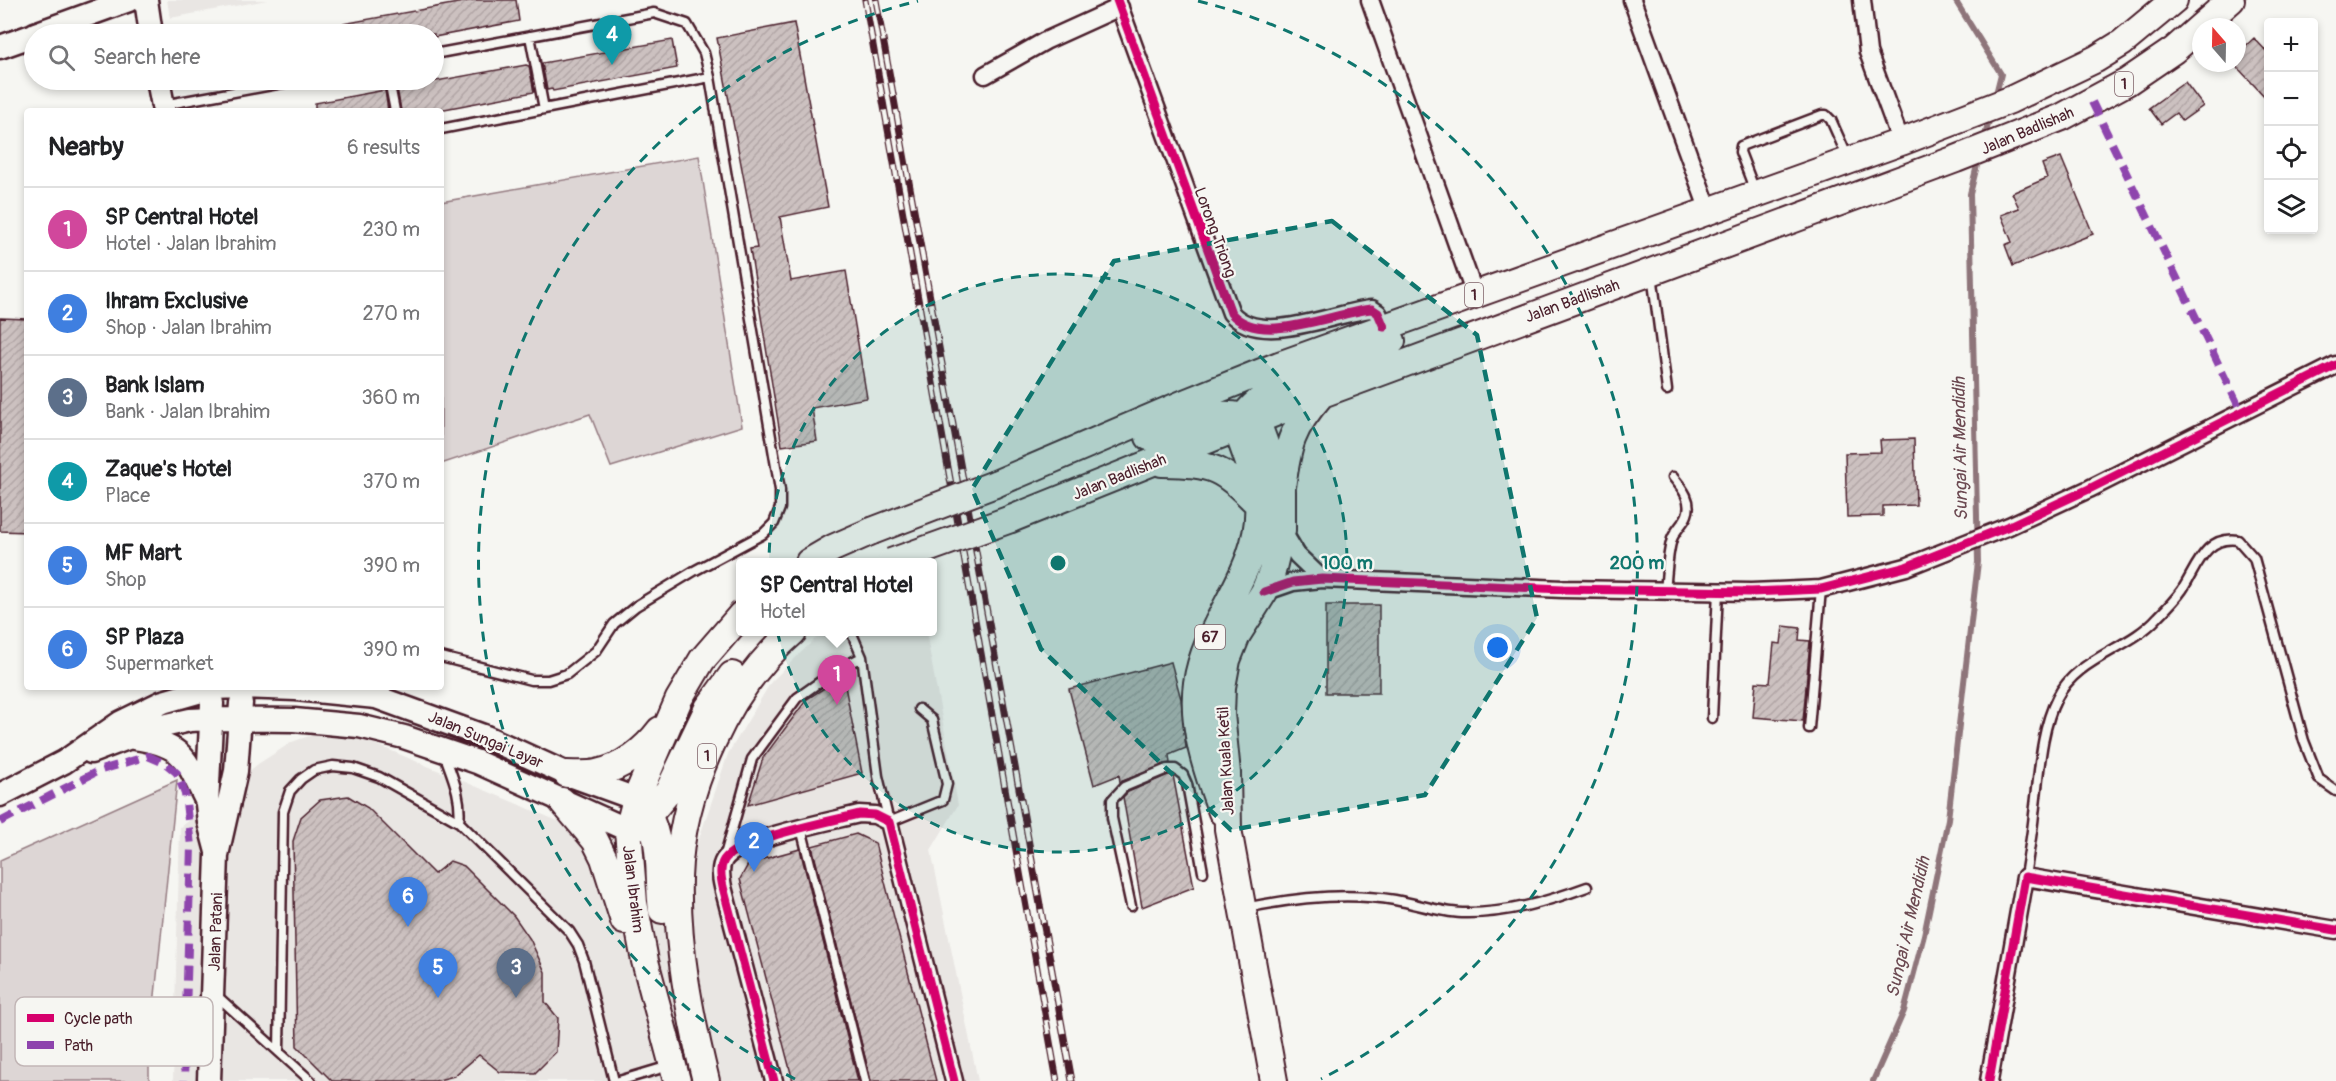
<!DOCTYPE html>
<meta charset="utf-8">
<style>
:root{--surface:#fff;--page:#f6f6f6;--text:#202124;--muted:#757577;--line:#e0e0e0;--accent:#ea580c}
body{margin:0;font-family:Pangolin,sans-serif;background:var(--page);color:var(--text)}
.controls{position:absolute;right:18px;top:18px;display:grid;overflow:hidden;border-radius:6px;box-shadow:0 3px 9px #0003}
.controls button{width:54px;height:54px;display:grid;place-items:center;padding:0;border:0;border-bottom:2px solid var(--line);background:var(--surface);color:var(--text);font:30px sans-serif}
.compass{position:absolute;left:2192px;top:18px;width:54px;height:54px;border-radius:50%;background:var(--surface);box-shadow:0 3px 9px #0003;rotate:340deg}
.you{position:absolute;left:1498px;top:648px;width:21px;height:21px;margin:-15px;border:4px solid #fff;border-radius:50%;background:#1a73e8;box-shadow:0 0 0 9px #1a73e833}
.badge{display:grid;place-items:center;width:39px;height:39px;border-radius:50%;background:var(--accent);color:#fff;font-size:20px;font-weight:700}
.pin{position:absolute;translate:-50% -50px;filter:drop-shadow(0 2px 3px #0008)}
.pin::after{content:'';position:absolute;top:32px;width:21px;height:18px;background:inherit;clip-path:polygon(0 0,100% 0,50% 100%)}
.popup{position:absolute;left:736px;top:558px;width:201px;height:78px;box-sizing:border-box;display:grid;place-content:center;border-radius:6px;background:var(--surface);filter:drop-shadow(0 2px 4px #0005);font-size:20px;white-space:nowrap;color:var(--muted)}
.popup b{font-size:22px;color:var(--text)}
.popup::after{content:'';position:absolute;left:50%;top:100%;margin-left:-12px;border:12px solid transparent;border-top-color:var(--surface)}
.list{margin:0;padding:0;list-style:none}
h2{display:flex;justify-content:space-between;align-items:center;height:78px;margin:0;padding:0 24px;font-size:26px}
h2 small{font-size:20px;font-weight:400;color:var(--muted)}
.list li{display:grid;grid-template-columns:39px 1fr auto;gap:18px;align-items:center;box-sizing:border-box;height:84px;padding:0 24px;border-top:2px solid var(--line)}
.list b{display:block;font-size:22px;white-space:nowrap}
.list p{margin:0;font-size:20px;white-space:nowrap;color:var(--muted)}
.list em{font-size:20px;font-style:normal;color:var(--muted)}
.icon{flex:none;width:33px;height:33px;fill:none;stroke:currentColor;stroke-width:2;stroke-linecap:round;stroke-linejoin:round}
.map{position:relative;flex:none;width:2336px;height:1081px;overflow:hidden}
.search{position:absolute;background:var(--surface);box-shadow:0 3px 9px #0003;left:24px;top:24px;width:420px;height:66px;display:flex;align-items:center;gap:15px;box-sizing:border-box;padding:0 21px;border-radius:33px;color:var(--muted);font-size:22px}
.panel{position:absolute;background:var(--surface);box-shadow:0 3px 9px #0003;left:24px;top:108px;width:420px;height:582px;border-radius:6px}
.map>svg:first-child{display:block}
</style>
<div class="map">
<svg width="2336" height="1081" viewBox="0 0 2336 1081">
<defs>
<pattern id="building-hatch" width="6" height="6" patternUnits="userSpaceOnUse" patternTransform="scale(1.5)"><rect width="6" height="6" fill="#ccc1c0"/><path d="M-1 1l2-2M0 6l6-6M5 7l2-2" fill="none" stroke="#b1a5a5"/></pattern>
</defs>
<rect width="100%" height="100%" fill="#f6f6f2"/>
<filter id="ink" filterUnits="userSpaceOnUse"><feTurbulence type="fractalNoise" baseFrequency=".0167" numOctaves="2"/><feDisplacementMap in="SourceGraphic" scale="12" xChannelSelector="R" yChannelSelector="G"/><feConvolveMatrix kernelMatrix="1 2 1 2 8 2 1 2 1" color-interpolation-filters="sRGB"/></filter>
<g filter="url(#ink)">
<path fill="#e9e6e3" d="M167 0H267L170 18Z
M822 632H926L958 805 931 850 978 1081H173L180 827 258 764 292 742 323 731 368 741 565 824 694 853 728 754 771 682Z"/>
<path fill="#ddd6d5" stroke="#947a80" stroke-width="1.5" d="M699 156 742 426 611 467 590 414 441 464V202Z
M177 780 149 1054V1081H0V860Z"/>
<g fill="none" stroke-linecap="round" stroke-linejoin="round">
<path stroke="#8e747a" stroke-width="6" d="M1955 0 2001 74 1995 98
M1984 139 1991 114
M1873 1081 1904 1011 1924 935 1948 819 1978 562 1970 194 1979 157"/>
</g>
<path fill="url(#building-hatch)" stroke="#4a1f2b" stroke-width="1.5" d="M474 0H516L519 21 434 37V34H327L326 27Z
M794 23 828 207 780 217 791 281 846 271 867 398 812 408 817 441 782 446 750 249 757 248 717 38Z
M2254 38 2268 53V100L2237 67V54Z
M672 40 677 68 553 91 552 89 547 90 542 63Z
M526 65 529 66 534 92 434 111H401L397 88Z
M2185 82 2203 106 2182 121 2176 113 2161 124 2149 108Z
M385 90 388 111H315V103Z
M2061 157 2093 234 2013 266 2005 245 2012 242 2001 215 2019 208 2012 193 2047 178 2042 164Z
M0 318 27 319V532L0 531Z
M1914 439 1916 505 1883 506V516L1847 517 1845 453 1881 452 1880 440Z
M1326 605H1379V693H1326Z
M1783 626 1800 628 1799 640 1810 641 1803 721 1753 717 1756 682 1770 683 1774 643 1781 644Z
M1171 662 1181 699 1186 748 1169 755 1170 763 1120 782 1119 775 1094 785 1069 689Z
M843 676 862 773 748 805 763 758 807 699Z
M1168 775H1173L1194 887 1142 907 1123 797 1128 792Z
M348 796 368 808 434 874 450 861 464 866 514 916 530 939 545 972V1002L558 1018 556 1052 535 1073 500 1072 479 1055 454 1076 435 1081H332L297 1046 293 841 301 817 320 800Z
M856 834 875 843 936 1081H871L812 846Z
M800 849 858 1081H793L740 879 749 863Z"/>
<g fill="none" stroke-linecap="round" stroke-linejoin="round">
<g stroke="#4a1f2b" stroke-width="13">
<path id="lane" d="M434 54 654 13 687 24 704 53 710 77 780 490V508L774 523 763 534 694 571 636 606 614 624 596 651 567 674 548 680H531L441 657
M389 80 395 111
M163 105 299 80
M544 109 710 77
M441 129 544 109 530 36
M1755 191 1740 152 1741 146 1822 115H1826L1831 120 1848 158
M1652 274 1667 390
M1665 591C1667 574 1667 555 1672 539 1676 529 1684 523 1687 515 1693 500 1681 487 1673 477
M853 636 862 657 878 776 889 822 943 800 947 784 932 720 919 709
M1712 718 1718 591
M1809 728 1821 589
M445 756C453 778 462 798 459 822
M801 828 865 1081
M725 855 752 759 797 698 838 669 862 657
M2025 877C2028 856 2032 835 2034 814 2039 778 2040 731 2057 698 2077 657 2129 650 2158 617 2167 608 2175 600 2182 590 2197 567 2205 535 2238 540L2254 558 2304 741 2319 779 2336 791
M1131 906 1112 818V800L1124 787 1167 769H1175L1183 775 1187 784 1203 872
M1245 908C1293 898 1347 892 1395 900 1418 904 1439 912 1462 913 1506 914 1546 902 1587 887
M216 995 311 1081
M279 1051 283 812 290 791 301 779 314 770 333 766 353 768 379 777 459 822 569 931 578 945 584 961 614 1081
M619 1081 669 1066"/>
</g>
<g stroke="#4a1f2b" stroke-width="21">
<path id="street" d="M1117 0 1231 313C1261 348 1334 312 1372 309L1378 313 1384 327
M1370 0 1475 295
M1632 0 1709 211
M1862 0 1868 52 1901 142
M985 75 1045 41 1120 7
M1282 530 1297 555 1322 579
M1264 592 1293 582 1322 579 1563 589 1751 592 1821 589 1906 567 2009 526 2089 489 2336 365
M774 1081 723 887C721 878 719 868 724 860 737 839 832 821 859 814L875 815 889 822 954 1081
M1989 1081 2025 877 2336 930"/>
</g>
<g stroke="#4a1f2b" stroke-width="27">
<path id="secondary" d="M146 0 151 34
M35 34 129 0
M0 47 34 35
M158 80 164 111
M212 703 207 804 209 822 217 852
M134 738C185 745 185 758 206 800
M91 752 154 728 190 720 212 719 294 720 359 726 404 737 477 762 628 830
M0 795 64 762 120 723 163 702 212 688 241 687 296 689 376 697 486 737 567 774 636 799
M209 1081 217 855 236 771 241 703"/>
</g>
<g stroke="#4a1f2b" stroke-width="30">
<path id="primary" d="M1257 422 1282 491V530L1272 572 1264 592 1237 635 1227 660 1222 687 1221 714 1227 773 1228 829 1274 1081
M1237 429C1242 414 1256 403 1268 394L1392 341
M1149 437C1183 423 1221 404 1257 422
M1162 463C1216 464 1220 467 1258 504
M995 484 1187 402 1279 365 1901 142 2010 100 2096 59 2122 43 2174 0
M1282 487C1288 445 1291 429 1320 396
M1011 519 1322 394 1956 159 2062 117 2127 82 2174 50 2231 0
M809 562 833 548 872 531
M567 774C577 774 588 775 597 773 622 768 645 750 660 730
M562 801 595 840 604 858 624 921
M641 804C665 835 657 873 662 910
M1222 812C1207 772 1191 725 1197 683 1206 619 1263 570 1258 503 1256 478 1245 453 1237 429
M628 830 640 825 668 792 708 708 732 675
M677 1081 645 961 634 903 628 830 636 799 679 699 702 660 741 615
M706 1081C690 1016 676 945 678 878 681 791 727 688 793 632"/>
</g>
<use href="#lane" stroke="#f6f6f2" stroke-width="8"/>
<use href="#street" stroke="#f6f6f2" stroke-width="16"/>
<use href="#secondary" stroke="#f6f6f2" stroke-width="22"/>
<use href="#primary" stroke="#f6f6f2" stroke-width="26"/>
<g stroke="#4a1f2b" stroke-width="7">
<path id="rail" d="M865 0 1057 1081
M876 0 1072 1081"/>
</g>
<use href="#rail" stroke="#f6f6f2" stroke-width="4.5" stroke-dasharray="14" stroke-linecap="butt"/>
<g stroke="#4a1f2b" stroke-width="30" stroke-linecap="butt">
<path id="primary-bridge" d="M872 531 995 484
M891 562 1011 519"/>
</g>
<use href="#primary-bridge" stroke="#f6f6f2" stroke-width="26"/>
<path stroke="#8e44ad" stroke-width="8" stroke-dasharray="15 8" stroke-linecap="butt" d="M2092 102 2241 411
M0 822 98 771 148 756 166 764 177 773 185 794 191 846 184 1081"/>
<g stroke="#f6f6f2" stroke-width="13">
<path id="cycleway" d="M1117 0 1231 313C1261 348 1334 312 1372 309L1378 313 1384 327
M1264 592 1293 582 1322 579 1563 589 1751 592 1821 589 1906 567 2009 526 2089 489 2336 365
M774 1081 723 887C721 878 719 868 724 860 737 839 832 821 859 814L875 815 889 822 954 1081
M1989 1081 2025 877 2336 930"/>
</g>
<use href="#cycleway" stroke="#d6006c" stroke-width="9"/>
</g>
</g>
<path fill="#0f766e" fill-opacity="0.2" stroke="#0f766e" stroke-width="4.5" stroke-dasharray="12 8" stroke-linejoin="round" d="M1332 221 1477 335 1537 618 1425 795 1231 830 1041 649 972 489 1114 261Z"/>
<circle cx="1058" cy="563" r="289" fill="#0f766e" fill-opacity=".12"/>
<g fill="none" stroke="#0f766e" stroke-width="3" stroke-dasharray="10 8">
<circle cx="1058" cy="563" r="289"/>
<path d="M795 1079A579 579 0 0 1 918 1M1198 1A579 579 0 0 1 1321 1079"/>
</g>
<g text-anchor="middle" stroke-width="4.5" stroke-linejoin="round" paint-order="stroke">
<g fill="#f6f6f2" stroke="#7e6067" stroke-width="1.5">
<rect x="2115" y="72" width="18" height="24" rx="4.5"/>
<rect x="1465" y="283" width="18" height="24" rx="4.5"/>
<rect x="1195" y="625" width="30" height="24" rx="4.5"/>
<rect x="698" y="744" width="18" height="24" rx="4.5"/>
</g>
<g font-size="15" font-weight="bold" fill="#4a1f2b">
<text x="2124" y="89">1</text>
<text x="1474" y="300">1</text>
<text x="1210" y="642">67</text>
<text x="707" y="761">1</text>
</g>
<g font-size="16" fill="#4a1f2b" stroke="#f6f6f2">
<text transform="translate(2027 130) rotate(-23)" y="6">Jalan Badlishah</text>
<text transform="translate(1216 232) rotate(70)" y="6">Lorong Triong</text>
<text transform="translate(1572 300) rotate(-20)" y="6">Jalan Badlishah</text>
<text transform="translate(1119 476) rotate(-22)" y="6">Jalan Badlishah</text>
<text transform="translate(486 739) rotate(23)" y="6">Jalan Sungai Layar</text>
<text transform="translate(1225 761) rotate(-93)" y="6">Jalan Kuala Ketil</text>
<text transform="translate(634 889) rotate(83)" y="6">Jalan Ibrahim</text>
<text transform="translate(215 932) rotate(-88)" y="6">Jalan Patani</text>
</g>
<g font-size="18" font-style="italic" fill="#6c4a52" stroke="#f6f6f2">
<text transform="translate(1960 449) rotate(-91)" y="6">Sungai Air Mendidih</text>
<text transform="translate(1908 927) rotate(-77)" y="6">Sungai Air Mendidih</text>
</g>
</g>
<rect x="15" y="997" width="198" height="69" rx="9" fill="#f6f6f2" stroke="#c2b6b6" stroke-width="1.5"/>
<rect x="27" y="1014" width="27" height="8" fill="#d6006c"/>
<rect x="27" y="1041" width="27" height="8" fill="#8e44ad"/>
<g font-size="16" fill="#4a1f2b">
<text x="64" y="1024">Cycle path</text>
<text x="64" y="1051">Path</text>
</g>
<circle cx="1058" cy="563" r="9" fill="#0f766e" stroke="#f6f6f2" stroke-width="3"/>
<g font-size="18" text-anchor="middle" font-weight="bold" fill="#0f766e" stroke="#f6f6f2" stroke-width="4.5" stroke-linejoin="round" paint-order="stroke">
<text x="1347" y="569">100 m</text>
<text x="1637" y="569">200 m</text>
</g>
</svg>
<div class="controls">
<button>+</button>
<button>−</button>
<button><svg class="icon" aria-label="locate" viewBox="0 0 24 24"><circle cx="12" cy="12" r="6"/><path d="M12 2v4M12 18v4M2 12h4M18 12h4"/></svg></button>
<button><svg class="icon" aria-label="layers" viewBox="0 0 24 24"><path d="M12 4l9 5-9 5-9-5zM3 14l9 5 9-5"/></svg></button>
</div>
<svg class="compass" viewBox="-18 -18 36 36"><path d="M0-13l5 13h-10z" fill="#e53935"/><path d="M0 13l5-13h-10z" fill="#757577"/></svg>
<div class="you"></div>
<div class="pin badge" style="left:837px;top:705px;background:#d1479c">1</div>
<div class="popup"><b>SP Central Hotel</b>Hotel</div>
<div class="pin badge" style="left:754px;top:872px;background:#3f7fe0">2</div>
<div class="pin badge" style="left:516px;top:998px;background:#5c6f8a">3</div>
<div class="pin badge" style="left:612px;top:65px;background:#0f9aa8">4</div>
<div class="pin badge" style="left:438px;top:998px;background:#3f7fe0">5</div>
<div class="pin badge" style="left:408px;top:927px;background:#3f7fe0">6</div>
<div class="search"><svg class="icon" aria-label="search" viewBox="0 0 24 24"><circle cx="10" cy="10" r="6"/><path d="M15 15l6 6"/></svg>Search here</div>
<section class="panel">
<h2>Nearby<small>6 results</small></h2>
<ul class="list">
<li><span class="badge" style="background:#d1479c">1</span><div><b>SP Central Hotel</b><p>Hotel · Jalan Ibrahim</p></div><em>230 m</em></li>
<li><span class="badge" style="background:#3f7fe0">2</span><div><b>Ihram Exclusive</b><p>Shop · Jalan Ibrahim</p></div><em>270 m</em></li>
<li><span class="badge" style="background:#5c6f8a">3</span><div><b>Bank Islam</b><p>Bank · Jalan Ibrahim</p></div><em>360 m</em></li>
<li><span class="badge" style="background:#0f9aa8">4</span><div><b>Zaque's Hotel</b><p>Place</p></div><em>370 m</em></li>
<li><span class="badge" style="background:#3f7fe0">5</span><div><b>MF Mart</b><p>Shop</p></div><em>390 m</em></li>
<li><span class="badge" style="background:#3f7fe0">6</span><div><b>SP Plaza</b><p>Supermarket</p></div><em>390 m</em></li>
</ul>
</section>
</div>
